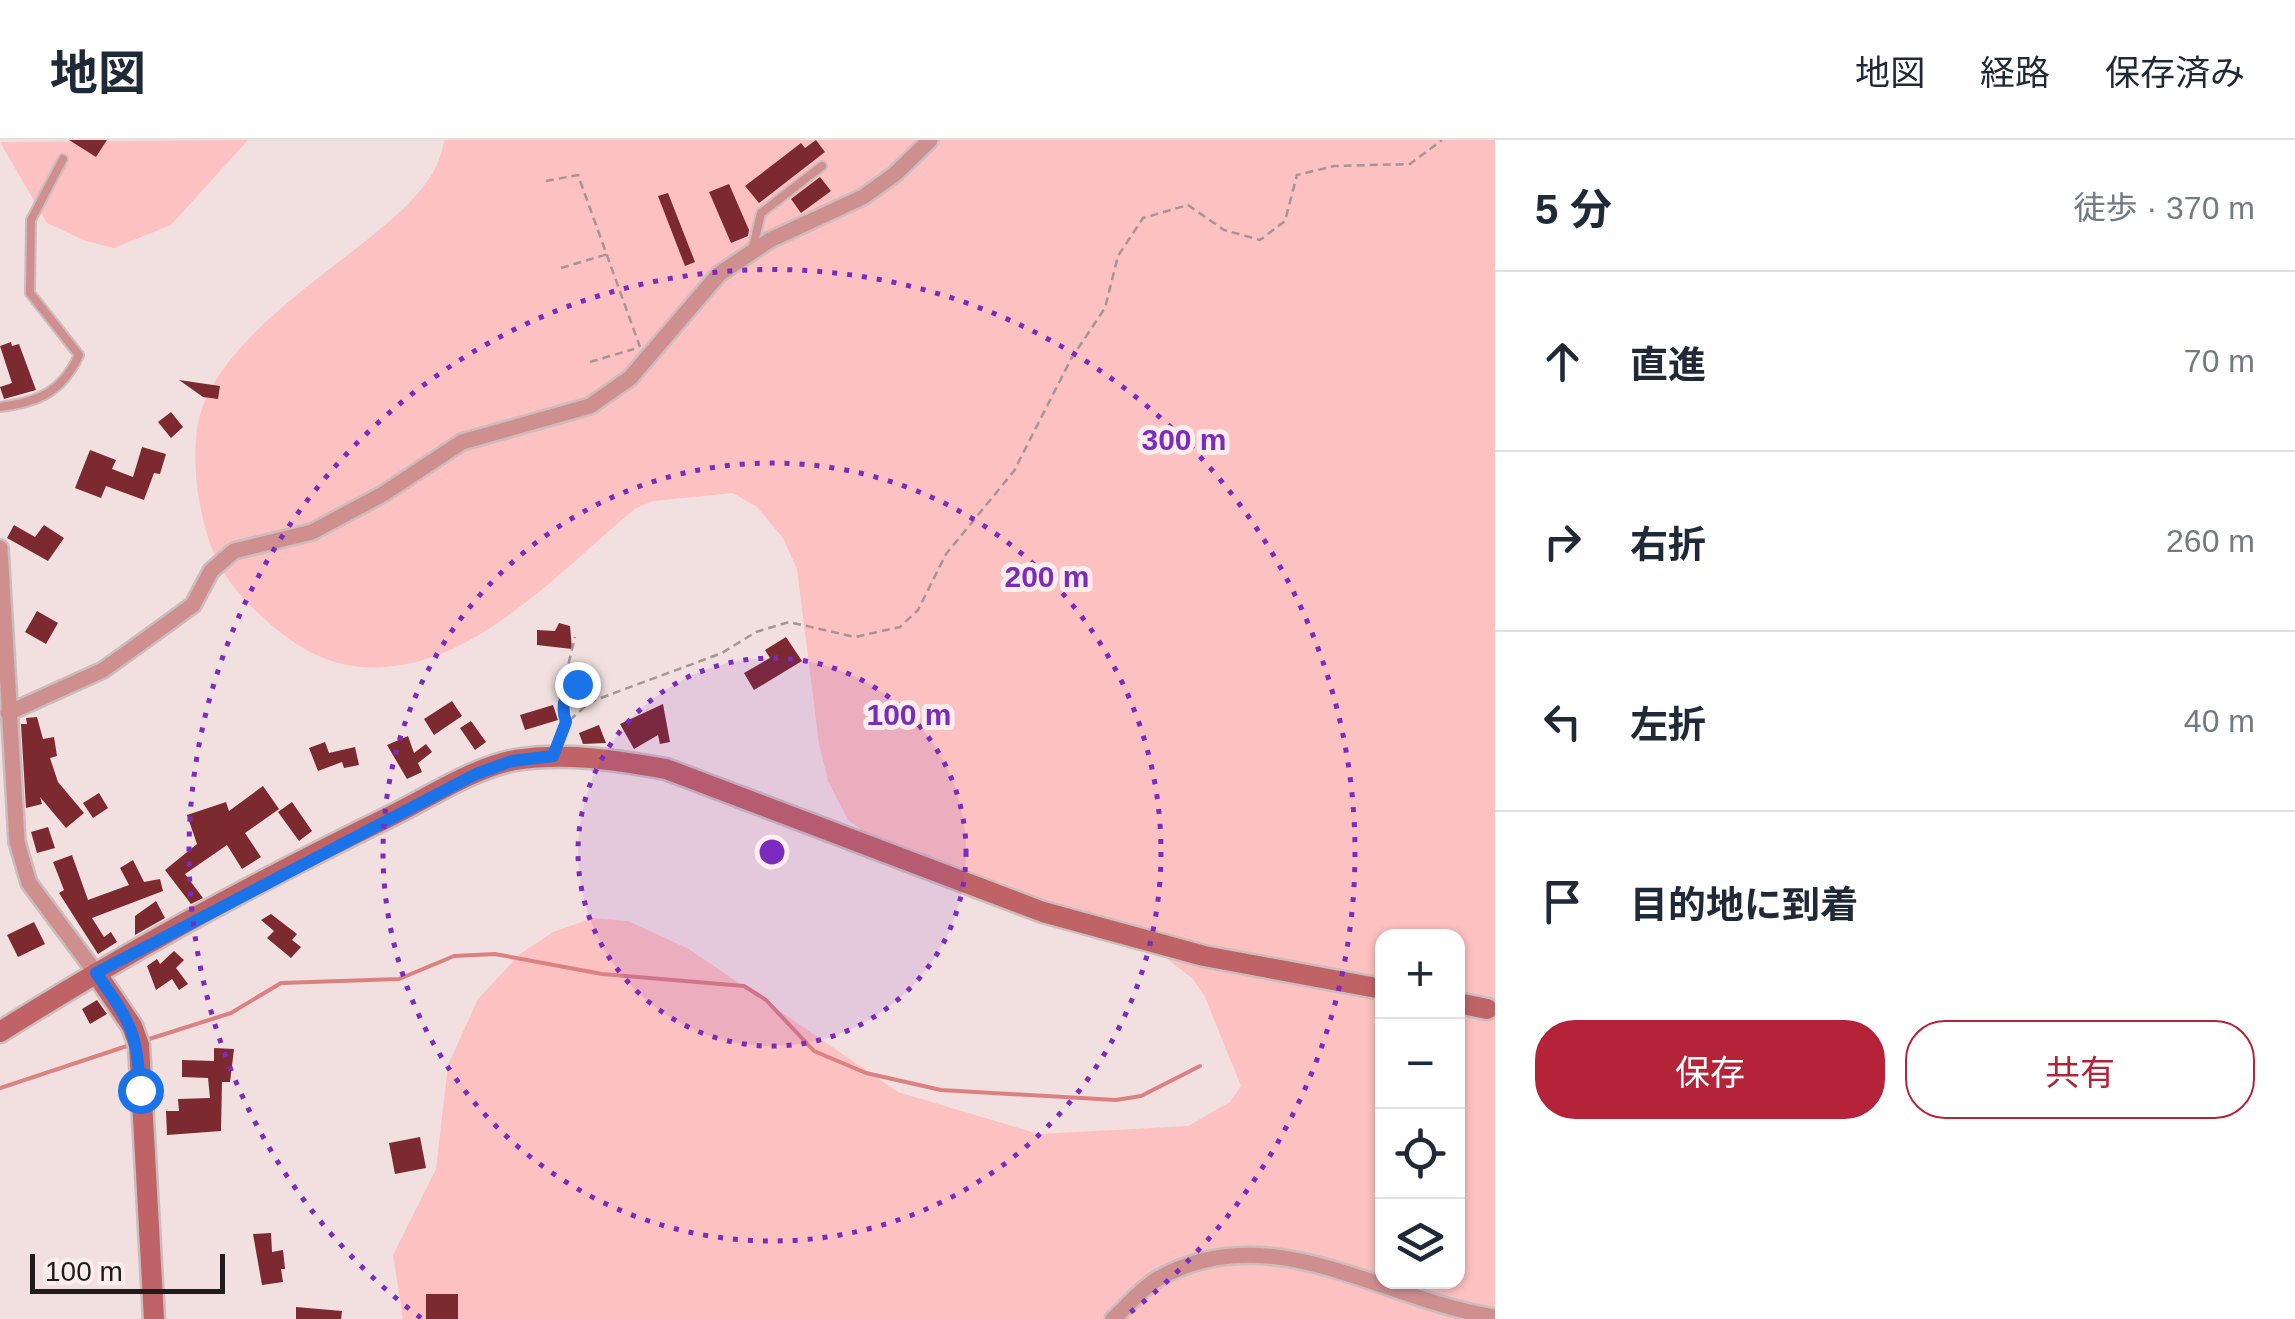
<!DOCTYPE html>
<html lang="ja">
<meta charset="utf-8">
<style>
:root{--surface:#fff;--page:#f2f2f3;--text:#1f2937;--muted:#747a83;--line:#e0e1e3;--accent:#b52339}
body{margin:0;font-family:Arial,"Noto Sans JP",sans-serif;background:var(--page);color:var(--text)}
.controls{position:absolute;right:30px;bottom:30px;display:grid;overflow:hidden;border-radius:20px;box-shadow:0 2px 8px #0004}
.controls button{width:90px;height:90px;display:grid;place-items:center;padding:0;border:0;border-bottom:2px solid var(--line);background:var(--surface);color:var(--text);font:50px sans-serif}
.scale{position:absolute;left:30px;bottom:25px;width:195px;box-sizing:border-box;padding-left:10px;border:5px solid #211b1b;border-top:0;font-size:28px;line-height:35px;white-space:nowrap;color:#211b1b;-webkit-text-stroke:8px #fdeeee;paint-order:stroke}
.stop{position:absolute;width:30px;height:30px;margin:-22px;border:8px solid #1a73e8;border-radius:50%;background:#fff}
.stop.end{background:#1a73e8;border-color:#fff;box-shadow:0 2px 10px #0008}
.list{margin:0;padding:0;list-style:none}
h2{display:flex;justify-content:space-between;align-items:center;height:130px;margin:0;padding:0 40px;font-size:42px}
h2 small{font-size:32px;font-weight:400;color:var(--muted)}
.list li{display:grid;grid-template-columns:65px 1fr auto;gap:30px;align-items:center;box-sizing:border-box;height:180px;padding:0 40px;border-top:2px solid var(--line)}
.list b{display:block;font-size:38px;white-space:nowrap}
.list em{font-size:32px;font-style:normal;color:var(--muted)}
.actions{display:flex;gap:20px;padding:30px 40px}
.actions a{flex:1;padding:22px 0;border:2px solid var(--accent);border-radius:40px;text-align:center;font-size:35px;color:var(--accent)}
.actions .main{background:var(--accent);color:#fff}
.icon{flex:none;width:55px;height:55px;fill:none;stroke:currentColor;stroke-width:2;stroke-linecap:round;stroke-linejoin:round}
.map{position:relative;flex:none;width:1495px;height:1179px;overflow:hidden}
header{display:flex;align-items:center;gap:60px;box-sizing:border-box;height:140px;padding:0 50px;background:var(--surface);border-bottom:2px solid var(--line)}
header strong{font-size:48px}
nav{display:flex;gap:55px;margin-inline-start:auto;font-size:35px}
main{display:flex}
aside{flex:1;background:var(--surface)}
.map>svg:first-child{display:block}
</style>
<header>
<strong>地図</strong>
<nav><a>地図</a><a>経路</a><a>保存済み</a></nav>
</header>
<main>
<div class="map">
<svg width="1495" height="1179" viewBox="0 0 1495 1179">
<rect width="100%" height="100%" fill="#f2e0e0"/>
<path fill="#fcc1c0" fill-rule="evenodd" d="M248 0 171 85 114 108 86 101 47 83 0 2Z
M444 0H1495V1179H403L393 1115 436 1029 448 925 478 859 520 814 553 792 593 778 628 781 689 809 898 952 1039 994 1188 986 1230 962 1241 946 1205 857 1193 839 1166 818 1056 768 878 702 848 680 828 641 819 604 797 429 783 398 757 367 733 353 653 361 636 368C570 422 493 507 407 524 354 534 316 522 275 488 225 446 209 418 198 354 195 331 193 295 201 272 224 199 323 137 379 90 407 67 440 37 444 0ZM1382 796H1458V1142H1382Z"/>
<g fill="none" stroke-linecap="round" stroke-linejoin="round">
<path stroke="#dc8082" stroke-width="4" d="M146 900 231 873 281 843 399 839 454 816 495 814 602 834 744 846 766 860 814 911 866 933 941 950 1116 960 1141 956 1200 926
M0 948 133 904"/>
</g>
<path fill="#7c2930" d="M69 0H107L96 17Z
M816 0 825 12 759 63 745 46 801 3 805 8Z
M820 37 831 51 801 73 791 59Z
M729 44 749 90 748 96 731 103 709 52Z
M668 53 695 122 685 126 658 56Z
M11 202 12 206 19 204 36 250 4 259 0 247 12 243 0 206Z
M179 240 220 246 218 259 203 257Z
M171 272 183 287 171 298 158 282Z
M142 307 166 314 160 334 154 333 144 360 106 346 101 358 75 348 90 310 116 320 112 329 133 337Z
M14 385 35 397 44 385 64 398 48 421 7 398Z
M37 471 58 483 46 504 25 492Z
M559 483 570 486 572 509 537 505V490L555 491Z
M786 497 802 521 754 550 744 533 770 518 765 510Z
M452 561 462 576 434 595 424 579Z
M663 564 670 602 660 604 658 595 634 609 620 584Z
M553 565 558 580 525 590 520 575Z
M37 577 43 599 54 597 57 616 50 618 58 642 84 673 66 688 40 657 42 664 26 668 21 584H27L26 578Z
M471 581 486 602 475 610 460 588Z
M599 585 606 603 583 604 579 593Z
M408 596 414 613 426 604 432 612 418 623 422 632 407 639 387 605Z
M325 602 329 613 355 607 359 625 344 628 342 622 318 631 309 608Z
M263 646 279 669 245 693 261 717 242 729 227 705 185 734 203 758 191 764 165 730 197 704 187 675 226 662 229 671Z
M99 653 108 668 93 678 83 663Z
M292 662 312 691 299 701 278 672Z
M48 687 55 708 37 713 31 692Z
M72 715 88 760 129 745 120 728 133 720 144 742 160 739 163 751 92 778 104 797 111 792 117 802 98 814 59 753 64 750 53 722Z
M156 761 165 778 135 795V776Z
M271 774 297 794 292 800 301 807 291 818 267 798 274 791 261 780Z
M34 782 45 804 18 817 7 795Z
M174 811 184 820 176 828 188 844 179 850 172 839 156 850 147 826 157 819 160 824Z
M97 860 107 874 90 884 82 869Z
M214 908 234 909 230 942H222L221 991 167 995 166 971H179L178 959 210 958 208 938 182 937V920L214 921Z
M420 997 426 1028 395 1034 389 1003Z
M271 1093 272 1112 283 1110 285 1129H281L283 1142 262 1145 253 1094Z
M426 1154H458V1179H426Z
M296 1167 342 1171 341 1179H296Z"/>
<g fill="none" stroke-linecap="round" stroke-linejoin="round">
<g stroke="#ccbdbd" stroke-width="12">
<path id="lane" d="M753 107 761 73 822 26
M0 267C39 262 62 252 79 215L30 153 31 80 63 19"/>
</g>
<g stroke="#ccbdbd" stroke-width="20">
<path id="street" d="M0 408 17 702 29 743 96 833
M8 573 103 530 142 502 193 465 211 431 234 411 312 392 383 354 462 302 590 266 630 238 719 134 770 100 863 57 895 34 930 0
M1113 1179C1129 1165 1140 1149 1159 1138 1272 1075 1382 1160 1495 1177"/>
</g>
<g stroke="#ccbdbd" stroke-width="25">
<path id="secondary" d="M96 833 132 886 139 905 154 1179
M1458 863 1487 869
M0 892C125 813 258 741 391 676 430 657 473 628 515 620 566 612 615 620 666 629L1043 772 1204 816 1382 849"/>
</g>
<path stroke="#a39696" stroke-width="2.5" stroke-dasharray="8 5" stroke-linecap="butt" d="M546 41 578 35 640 207
M561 128 608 114
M590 222 634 209
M570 549 567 530 575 497
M566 581 562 570 570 549 577 544
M557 602 561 588 590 562 722 513 756 492 789 482 855 497 900 487 918 470 946 414 1014 331 1071 219 1105 168 1118 116 1143 78 1188 65 1224 90 1260 100 1285 81 1297 35 1334 26 1410 24 1442 0"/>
<use href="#lane" stroke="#d08f8f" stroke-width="8"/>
<use href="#street" stroke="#d08f8f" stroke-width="15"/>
<use href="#secondary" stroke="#c06366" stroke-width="20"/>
</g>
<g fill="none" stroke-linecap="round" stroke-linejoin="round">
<path stroke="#1a73e8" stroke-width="12" d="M140 950C138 891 129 880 96 833L476 634 512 621 553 616 566 582C561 568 563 553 577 544"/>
</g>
<circle cx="772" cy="712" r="194" fill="#7b2cbf" fill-opacity=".12"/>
<g fill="none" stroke="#7b2cbf" stroke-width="5" stroke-dasharray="5 10">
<circle cx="772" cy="712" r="194"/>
<circle cx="772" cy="712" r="389"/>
<path d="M421 1178A583 583 0 1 1 1123 1178"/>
</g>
<circle cx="772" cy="712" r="15" fill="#7b2cbf" stroke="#fdeeee" stroke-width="5"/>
<g font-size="30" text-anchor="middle" font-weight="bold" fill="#7b2cbf" stroke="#fdeeee" stroke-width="10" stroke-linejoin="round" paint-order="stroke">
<text x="1184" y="310">300 m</text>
<text x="1047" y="447">200 m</text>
<text x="909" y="585">100 m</text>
</g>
</svg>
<div class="controls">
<button>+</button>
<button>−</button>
<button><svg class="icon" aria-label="locate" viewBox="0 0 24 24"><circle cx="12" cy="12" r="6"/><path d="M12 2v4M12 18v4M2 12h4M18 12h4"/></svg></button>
<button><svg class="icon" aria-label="layers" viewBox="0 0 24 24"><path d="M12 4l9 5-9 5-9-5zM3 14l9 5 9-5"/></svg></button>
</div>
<div class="scale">100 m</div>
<div class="stop" style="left:140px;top:950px"></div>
<div class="stop end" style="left:577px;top:544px"></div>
</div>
<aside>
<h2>5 分<small>徒歩 · 370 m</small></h2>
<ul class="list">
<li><svg class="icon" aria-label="ahead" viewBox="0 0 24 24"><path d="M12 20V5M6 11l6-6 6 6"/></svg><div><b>直進</b></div><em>70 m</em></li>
<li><svg class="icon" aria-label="right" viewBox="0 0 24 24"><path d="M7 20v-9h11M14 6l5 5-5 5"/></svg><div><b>右折</b></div><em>260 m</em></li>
<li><svg class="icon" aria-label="left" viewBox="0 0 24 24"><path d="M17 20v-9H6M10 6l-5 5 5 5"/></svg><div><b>左折</b></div><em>40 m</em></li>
<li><svg class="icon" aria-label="arrive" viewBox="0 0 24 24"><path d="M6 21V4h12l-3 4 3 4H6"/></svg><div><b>目的地に到着</b></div></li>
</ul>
<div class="actions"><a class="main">保存</a><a>共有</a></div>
</aside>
</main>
